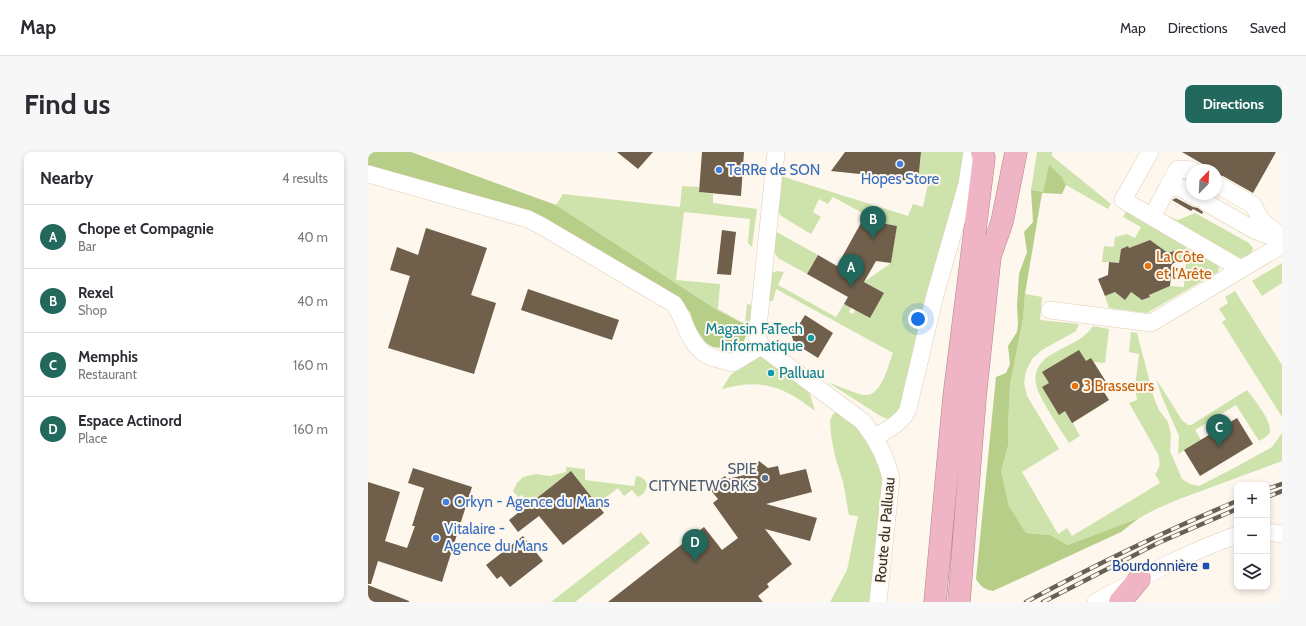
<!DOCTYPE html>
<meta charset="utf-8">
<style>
:root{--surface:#fff;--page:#f7f7f7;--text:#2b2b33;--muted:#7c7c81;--line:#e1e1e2;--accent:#22685c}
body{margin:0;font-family:Cabin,sans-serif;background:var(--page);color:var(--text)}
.controls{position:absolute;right:12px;bottom:12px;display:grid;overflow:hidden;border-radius:8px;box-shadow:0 2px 6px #0003}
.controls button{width:36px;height:36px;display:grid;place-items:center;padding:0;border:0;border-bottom:1px solid var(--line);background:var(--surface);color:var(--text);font:20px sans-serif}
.compass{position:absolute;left:818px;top:12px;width:36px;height:36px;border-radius:50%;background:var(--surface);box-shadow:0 2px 6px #0003;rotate:24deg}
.you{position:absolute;left:550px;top:167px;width:14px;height:14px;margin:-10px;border:3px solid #fff;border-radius:50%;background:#1a73e8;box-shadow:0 0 0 6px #1a73e833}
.badge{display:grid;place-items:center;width:26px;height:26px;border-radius:50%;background:var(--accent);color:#fff;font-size:13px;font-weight:700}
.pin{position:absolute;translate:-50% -33px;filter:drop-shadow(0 1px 2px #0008)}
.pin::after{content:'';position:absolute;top:21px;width:14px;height:12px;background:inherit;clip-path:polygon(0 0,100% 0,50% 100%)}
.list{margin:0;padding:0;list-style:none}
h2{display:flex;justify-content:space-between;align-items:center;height:52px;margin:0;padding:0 16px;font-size:17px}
h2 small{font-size:13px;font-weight:400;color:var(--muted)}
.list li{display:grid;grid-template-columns:26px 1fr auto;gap:12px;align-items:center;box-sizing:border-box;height:64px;padding:0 16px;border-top:1px solid var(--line)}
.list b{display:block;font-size:15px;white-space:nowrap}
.list p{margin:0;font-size:13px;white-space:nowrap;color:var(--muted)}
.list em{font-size:13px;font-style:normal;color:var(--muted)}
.icon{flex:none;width:22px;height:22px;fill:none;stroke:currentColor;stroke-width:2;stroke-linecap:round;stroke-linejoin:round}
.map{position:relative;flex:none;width:914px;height:450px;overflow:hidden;border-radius:8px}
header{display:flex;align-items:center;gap:24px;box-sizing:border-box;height:56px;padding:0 20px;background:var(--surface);border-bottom:1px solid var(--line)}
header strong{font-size:19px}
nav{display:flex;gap:22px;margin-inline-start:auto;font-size:14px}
.intro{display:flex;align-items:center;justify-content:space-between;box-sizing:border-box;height:96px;padding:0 24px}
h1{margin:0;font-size:28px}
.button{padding:10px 18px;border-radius:8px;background:var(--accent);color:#fff;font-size:14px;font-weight:700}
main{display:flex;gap:24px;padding:0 24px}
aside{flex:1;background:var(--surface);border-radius:8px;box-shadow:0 2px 6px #0003}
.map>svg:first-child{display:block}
</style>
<header>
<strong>Map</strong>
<nav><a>Map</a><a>Directions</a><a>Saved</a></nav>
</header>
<div class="intro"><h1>Find us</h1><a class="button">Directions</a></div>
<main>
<aside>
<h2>Nearby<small>4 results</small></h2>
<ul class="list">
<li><span class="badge">A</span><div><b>Chope et Compagnie</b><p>Bar</p></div><em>40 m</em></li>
<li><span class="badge">B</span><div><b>Rexel</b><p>Shop</p></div><em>40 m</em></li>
<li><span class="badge">C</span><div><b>Memphis</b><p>Restaurant</p></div><em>160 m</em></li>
<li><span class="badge">D</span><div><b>Espace Actinord</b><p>Place</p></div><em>160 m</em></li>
</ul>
</aside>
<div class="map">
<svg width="914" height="450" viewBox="0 0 914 450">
<rect width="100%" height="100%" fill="#fef7ed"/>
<path fill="#cee2ab" d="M553 0H598L592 39 576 81 566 117 533 260 523 268 514 265 461 231C469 233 490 243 497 243 514 244 520 213 525 201L408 137 405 149H401L399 145 400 129 404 121 409 119 416 120 410 133 468 165 476 152 483 155 481 160 485 162 487 158 502 166 516 141 496 130 523 111 529 74 513 71 465 45 460 52 451 47 445 60 453 65 443 82 413 64 408 55 413 24 540 64 545 52 555 55 560 32 550 30Z
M669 0H684V4L743 52 740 57 698 33 694 25 681 14 675 40 663 38Z
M314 34 331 35V40L345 42V51L389 57 384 95 380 91 382 67 316 60 308 128 352 132 350 157 377 172 379 152 384 153 382 175 349 158 188 53 195 42 312 55Z
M759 58 849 111 851 116 850 120 779 161 741 156 737 144 747 140H763L774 148 782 145 781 143 802 134 816 135 818 108 810 107 806 99 800 101 782 88 761 96 760 94 753 97 751 111 734 110 736 94 746 95 747 85 759 82 767 86 773 75 755 65Z
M827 61 881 91 885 96C884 103 877 104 871 107L799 64 810 68Z
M407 79 450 103 439 122 410 106 405 98Z
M914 111V131L894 144 884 129Z
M867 139 914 213V265L854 170 858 167 851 157 860 151 857 145Z
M657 142 674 145 672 168 711 172 708 179 674 198 664 207 658 219 656 231 659 244 691 297 654 320 690 382 699 376 704 384 792 331 787 322C793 315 792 311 790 302L761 251 769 248 767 235 771 202 761 200 763 180 769 181 786 246 791 258 800 270 803 283 802 299 814 327 822 332 831 334 868 315 904 295 914 281V309L809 348 788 357 771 366 700 393 682 383 658 381 641 354 633 319 640 294V275L642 233 655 167Z
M725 174 741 177 737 211 726 210 740 233 734 237 741 248 705 271 712 284 701 291C693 278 670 245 668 232 666 223 669 215 675 209 679 204 687 201 693 197 705 191 717 186 725 174Z
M391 205 401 206 439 232 447 259C415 234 394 226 354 237L361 225 380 206Z
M788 227 814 268 820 273H823L879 238C885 246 907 272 901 282 899 285 894 287 891 289L868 253 827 278 833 288 810 302 811 284 794 245Z
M471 258 486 267 514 314 517 341 505 450H462L479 418 490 364 481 363 475 330 467 304 463 283 462 268 465 262Z
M198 315 217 317V328L266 334 268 324C273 324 277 327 279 332 278 339 276 342 270 345L264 338 256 344 250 336 229 352 203 319 161 352 154 343 150 345 145 339 149 331 155 325 168 322 182 324 198 320Z
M273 380 282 391 207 450H183Z"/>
<path fill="#b6ce88" d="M0 0H43L188 53 349 158 382 175 375 191 364 196H353L345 195 338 191 327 176 322 160 309 147 199 82 46 29 21 19 0 17Z
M681 13 694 25 698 33 694 42 674 41 657 142 655 167 642 233 640 275V294L633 319 641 354 658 381 682 383 700 393 771 366 753 380 625 439C616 437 613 435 608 427L628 225 638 221 642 212 640 194 649 180 650 172 649 153 651 122 659 100 656 80 665 70 663 38 675 40Z"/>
<path fill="#6f5f4b" d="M249 0H285L270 17Z
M334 0H376L373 44 331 40Z
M477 0H553L550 30 534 28 530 32 527 27 511 25V24L463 19Z
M814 0H908L885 41 855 24 848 23V18H845Z
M808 46 825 55 830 56 835 60 834 62 825 57 823 59 804 48Z
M498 62 513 71 529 74 523 111 508 109 496 130 516 141 502 166 476 152 480 145 439 122 450 103 469 114Z
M58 76 119 96 103 143 128 151 106 222 20 196 42 124 22 118 29 95 50 103Z
M354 78 368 80 363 123 349 122Z
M782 88 800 101 806 99 810 109 804 112 802 134 781 143 782 145 774 148 763 140 757 148 747 140 737 144 730 127 740 123 741 110 751 111 753 97 760 94 761 96Z
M160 137 251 168 244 188 153 158Z
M437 163 465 181 450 206 426 191 422 178 429 176Z
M711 198 718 209 723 206 740 233 734 237 741 248 704 271 697 259 691 263 674 235 681 231 674 220Z
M869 266 885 292 832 324 816 298Z
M391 309 400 316 410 314 412 323 438 317 444 340 398 352 449 366 442 389 397 377 424 412 399 432 401 435 390 444 395 450H240L336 375 354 398 370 386 345 351 350 347 341 336 357 324 359 327 381 322Z
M45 316 104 335 74 430 10 409 3 432H0V330L32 340 17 389 39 396 47 374H44L56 336 40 331Z
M203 319 236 361 195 393 171 364 150 380 141 368Z
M155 384 175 409 142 435 133 424 129 427 118 413Z
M0 433 41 449V450H0Z"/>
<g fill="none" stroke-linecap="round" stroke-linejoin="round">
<g stroke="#dfcdb6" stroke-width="18">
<path id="minor" d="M408 0 389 185 393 194 494 269C509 287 518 304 523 327L510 450
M782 0 755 48 873 117
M0 22 160 67 172 73 306 152C319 170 320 195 343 205 350 207 358 209 365 211L393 194
M850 33 885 53 893 68 914 86
M800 35 810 17 824 18
M839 51 886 78 908 86
M784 65 800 35 813 36 830 46
M682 158 783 171 914 93
M507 285C519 278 535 270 540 257L567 143 599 32 604 0
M899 380 914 382
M728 450C774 425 820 400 869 383"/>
</g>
<g stroke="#ae868d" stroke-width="23">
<path id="highway" d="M567 450 586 245 616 6 614 0
M591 450 607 246 622 104 634 70 648 0
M752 450 772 426"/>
</g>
<use href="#minor" stroke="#fff" stroke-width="17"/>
<use href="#highway" stroke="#efb5c5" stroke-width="22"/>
<g stroke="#676056" stroke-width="4.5">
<path id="rail" d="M899 337 914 332
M899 345 914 339
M658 450C727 413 797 379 869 349
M675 450 790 391 869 357"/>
</g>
<use href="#rail" stroke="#fef7ed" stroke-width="3" stroke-dasharray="9" stroke-linecap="butt"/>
</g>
<g fill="#3f7fe0" stroke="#fef7ed" stroke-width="1.5">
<circle cx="532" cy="12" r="4"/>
<circle cx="351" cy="18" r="4"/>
<circle cx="78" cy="350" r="4"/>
<circle cx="68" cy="386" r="4"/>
</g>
<g fill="#e8710a" stroke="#fef7ed" stroke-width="1.5">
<circle cx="780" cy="114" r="4"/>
<circle cx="707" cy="234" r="4"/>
</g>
<g fill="#0f9aa8" stroke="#fef7ed" stroke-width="1.5">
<circle cx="443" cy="186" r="4"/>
<circle cx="403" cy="221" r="4"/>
</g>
<circle fill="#5c6f8a" stroke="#fef7ed" stroke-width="1.5" cx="397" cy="326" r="4"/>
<rect fill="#1a4fb4" stroke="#fef7ed" stroke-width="1.5" x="834" y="410" width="8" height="8" rx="2"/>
<g text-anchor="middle" stroke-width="4" stroke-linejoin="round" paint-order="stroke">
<g font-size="15" fill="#366cbe" stroke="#fef7ed" text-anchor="start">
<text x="359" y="23">TeRRe de SON</text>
<text x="532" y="32" text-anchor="middle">Hopes Store</text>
<text x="86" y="355">Orkyn - Agence du Mans</text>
<text x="76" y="382">Vitalaire -<tspan x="76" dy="17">Agence du Mans</tspan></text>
</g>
<g font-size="15" fill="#c56008" stroke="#fef7ed" text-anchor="start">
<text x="788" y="110">La Côte<tspan x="788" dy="17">et l’Arête</tspan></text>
<text x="715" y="239">3 Brasseurs</text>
</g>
<g font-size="15" fill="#0d838f" stroke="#fef7ed" text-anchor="end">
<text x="435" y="182">Magasin FaTech<tspan x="435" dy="17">Informatique</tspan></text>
<text x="411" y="226" text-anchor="start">Palluau</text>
</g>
<g font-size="15" fill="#4e5e75" stroke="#fef7ed" text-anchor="end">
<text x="389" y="322">SPIE<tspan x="389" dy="17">CITYNETWORKS</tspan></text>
</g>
<g font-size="15" fill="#362f26" stroke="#fef7ed">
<text transform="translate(517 378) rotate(-85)" y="5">Route du Palluau</text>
</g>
<g font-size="15" fill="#164399" stroke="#fef7ed" text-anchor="end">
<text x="830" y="419">Bourdonnière</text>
</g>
</g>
</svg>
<div class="controls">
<button>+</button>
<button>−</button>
<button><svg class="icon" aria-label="layers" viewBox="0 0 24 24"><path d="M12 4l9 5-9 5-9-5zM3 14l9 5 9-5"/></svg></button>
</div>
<svg class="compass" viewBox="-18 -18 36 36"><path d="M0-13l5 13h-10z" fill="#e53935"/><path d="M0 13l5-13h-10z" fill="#7c7c81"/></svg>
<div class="you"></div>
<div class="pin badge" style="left:483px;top:135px">A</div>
<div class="pin badge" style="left:505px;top:87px">B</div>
<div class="pin badge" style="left:851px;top:295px">C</div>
<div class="pin badge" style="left:327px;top:410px">D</div>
</div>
</main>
